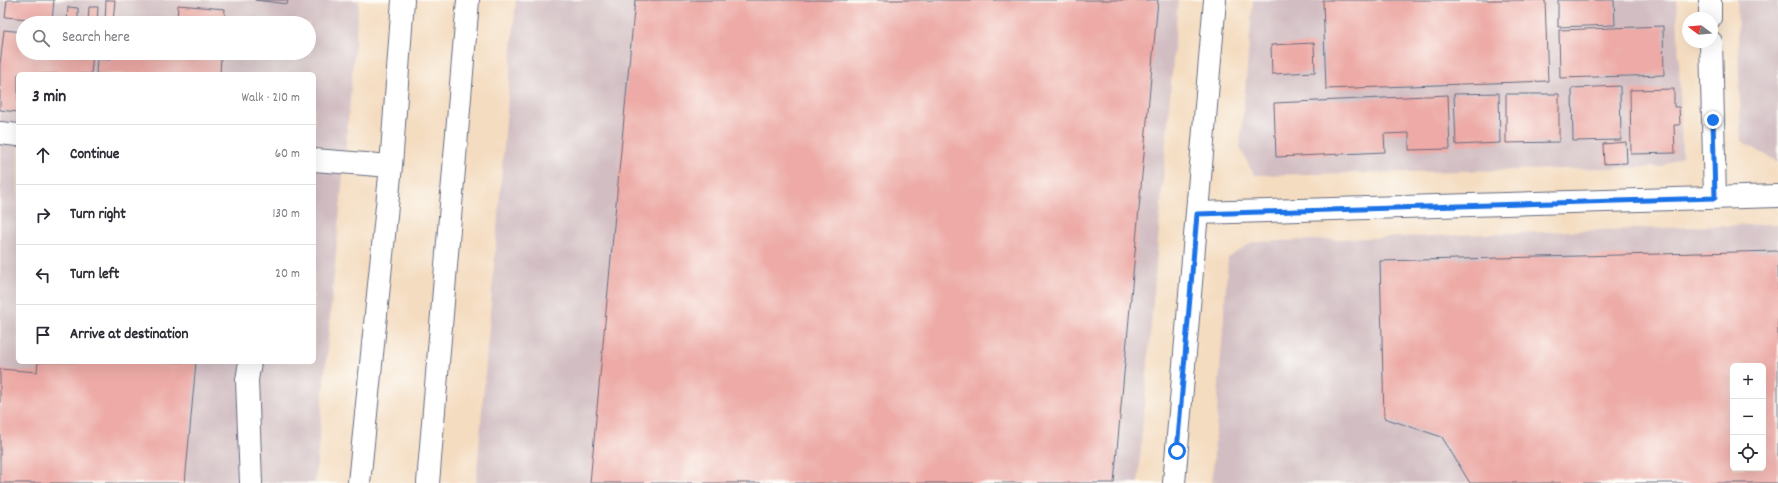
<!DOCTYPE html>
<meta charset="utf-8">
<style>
:root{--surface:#fff;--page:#f2f2f3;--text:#2b2b33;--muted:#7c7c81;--line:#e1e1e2}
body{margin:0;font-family:Dekko,sans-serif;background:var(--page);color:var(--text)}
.controls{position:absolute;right:12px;bottom:12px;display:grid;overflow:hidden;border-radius:6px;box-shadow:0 4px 16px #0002}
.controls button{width:36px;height:36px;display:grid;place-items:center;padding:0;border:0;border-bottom:1px solid var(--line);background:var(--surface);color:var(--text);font:20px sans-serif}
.compass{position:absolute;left:1682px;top:12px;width:36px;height:36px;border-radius:50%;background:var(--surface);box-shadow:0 4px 16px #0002;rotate:286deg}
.stop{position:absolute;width:12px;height:12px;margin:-9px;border:3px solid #1a73e8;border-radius:50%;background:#fff}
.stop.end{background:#1a73e8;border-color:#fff;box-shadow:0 1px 4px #0008}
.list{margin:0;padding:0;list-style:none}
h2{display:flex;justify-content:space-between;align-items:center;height:52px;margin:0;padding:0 16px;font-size:17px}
h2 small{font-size:13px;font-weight:400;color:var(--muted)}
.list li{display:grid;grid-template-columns:26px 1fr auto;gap:12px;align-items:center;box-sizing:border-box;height:60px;padding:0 16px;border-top:1px solid var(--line)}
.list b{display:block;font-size:15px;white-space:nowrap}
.list em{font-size:13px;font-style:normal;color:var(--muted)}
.icon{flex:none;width:22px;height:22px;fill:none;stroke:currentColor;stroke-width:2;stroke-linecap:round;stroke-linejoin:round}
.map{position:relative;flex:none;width:1778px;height:483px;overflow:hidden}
.search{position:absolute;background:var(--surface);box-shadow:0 4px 16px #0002;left:16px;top:16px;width:300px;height:44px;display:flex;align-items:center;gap:10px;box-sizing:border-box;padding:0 14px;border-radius:22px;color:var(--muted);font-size:15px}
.panel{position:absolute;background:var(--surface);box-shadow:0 4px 16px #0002;left:16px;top:72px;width:300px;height:292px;border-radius:6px}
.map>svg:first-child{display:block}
</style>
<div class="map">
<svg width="1778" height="483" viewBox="0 0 1778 483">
<rect width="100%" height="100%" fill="#fdfcf7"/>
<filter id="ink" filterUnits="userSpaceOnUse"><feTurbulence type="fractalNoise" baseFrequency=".025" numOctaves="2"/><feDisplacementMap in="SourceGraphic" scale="8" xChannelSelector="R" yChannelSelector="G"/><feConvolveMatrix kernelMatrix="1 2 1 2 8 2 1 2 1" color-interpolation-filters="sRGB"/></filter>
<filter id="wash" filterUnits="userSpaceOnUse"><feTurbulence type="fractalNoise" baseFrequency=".012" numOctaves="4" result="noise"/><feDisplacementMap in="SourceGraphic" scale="16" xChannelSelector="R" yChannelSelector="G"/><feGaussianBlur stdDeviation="0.9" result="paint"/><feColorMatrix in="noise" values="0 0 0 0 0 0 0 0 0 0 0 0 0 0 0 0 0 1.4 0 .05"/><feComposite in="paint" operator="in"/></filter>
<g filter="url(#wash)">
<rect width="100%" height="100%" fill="#f4dcc0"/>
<path fill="#d2bec2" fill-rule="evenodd" d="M0 0H359L315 483H0ZM23 23H309V53H23ZM18 74H314V362H18Z
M516 0H1178L1138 483H476Z
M1253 0H1677L1682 156 1661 167 1254 175 1240 148Z
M1737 0H1778V162L1741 141Z
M1778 224V483H1212L1228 258 1252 242ZM1733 366H1763V468H1733Z"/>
<g id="blocks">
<path fill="#edaaa6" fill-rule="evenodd" d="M7 0H54L52 21 5 17Z
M106 0H115L113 23H105Z
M255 0H288L287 4Z
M635 0H1158L1114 483H590Z
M1323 0H1545L1548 81 1326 89Z
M1558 0H1614L1615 25 1558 27Z
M178 5 225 9 224 23H177Z
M68 7 78 8V23L67 22Z
M89 7H98L97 23H88Z
M1663 26 1664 75 1560 78 1559 30Z
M4 30 23 32V53H93L91 74H18V112L0 110V64Z
M1314 43 1315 72 1272 74 1271 45Z
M111 53H173L221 57 220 74H96L97 59 110 60Z
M1620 86 1621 140 1573 141 1572 88Z
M1674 89V107H1679L1680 125H1674L1675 153 1631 154 1630 90Z
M1499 93 1500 143 1456 145 1454 94Z
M1506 94H1559V142L1506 143Z
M1448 95 1450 149 1409 150V133L1384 134 1385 152 1276 157 1274 103Z
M1626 142 1627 163 1604 164 1603 144Z
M1778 251V483H1470L1442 437 1384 418 1380 261ZM1733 366H1763V468H1733Z
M38 362H196L185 483H0V369L37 372Z"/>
</g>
</g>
<g filter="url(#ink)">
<use href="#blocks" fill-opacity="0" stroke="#676c80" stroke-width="1"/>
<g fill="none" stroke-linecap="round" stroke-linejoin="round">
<g stroke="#676c80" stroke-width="24">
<path id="minor" d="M1710 0V18
M1711 42 1715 198
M0 133 18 135
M314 160 391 166
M1197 213 1778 196
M250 362 247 380 251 483
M359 483 391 166 403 0
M428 483 468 0
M1174 483 1215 0"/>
</g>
<use href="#minor" stroke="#fff" stroke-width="22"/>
</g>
</g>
<g fill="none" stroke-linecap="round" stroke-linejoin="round" filter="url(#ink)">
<path stroke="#1a73e8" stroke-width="5" d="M1177 451 1197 214 1715 198 1713 120"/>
</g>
</svg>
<div class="controls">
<button>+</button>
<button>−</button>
<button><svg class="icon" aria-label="locate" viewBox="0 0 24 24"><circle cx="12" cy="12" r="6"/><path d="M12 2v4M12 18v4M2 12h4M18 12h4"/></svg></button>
</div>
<svg class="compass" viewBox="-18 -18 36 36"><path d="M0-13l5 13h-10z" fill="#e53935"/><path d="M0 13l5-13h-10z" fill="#7c7c81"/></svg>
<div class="stop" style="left:1177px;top:451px"></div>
<div class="stop end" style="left:1713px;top:120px"></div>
<div class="search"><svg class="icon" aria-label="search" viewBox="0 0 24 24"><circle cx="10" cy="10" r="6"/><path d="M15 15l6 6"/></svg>Search here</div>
<section class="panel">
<h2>3 min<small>Walk · 210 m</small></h2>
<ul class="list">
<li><svg class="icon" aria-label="ahead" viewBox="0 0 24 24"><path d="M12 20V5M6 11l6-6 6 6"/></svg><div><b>Continue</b></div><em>60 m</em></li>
<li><svg class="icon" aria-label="right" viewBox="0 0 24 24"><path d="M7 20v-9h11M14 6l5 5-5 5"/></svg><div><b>Turn right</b></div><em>130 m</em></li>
<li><svg class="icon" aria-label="left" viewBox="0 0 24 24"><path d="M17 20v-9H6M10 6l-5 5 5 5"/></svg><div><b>Turn left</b></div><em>20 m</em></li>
<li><svg class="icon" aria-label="arrive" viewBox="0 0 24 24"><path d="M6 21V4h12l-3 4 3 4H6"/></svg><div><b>Arrive at destination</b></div></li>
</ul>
</section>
</div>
